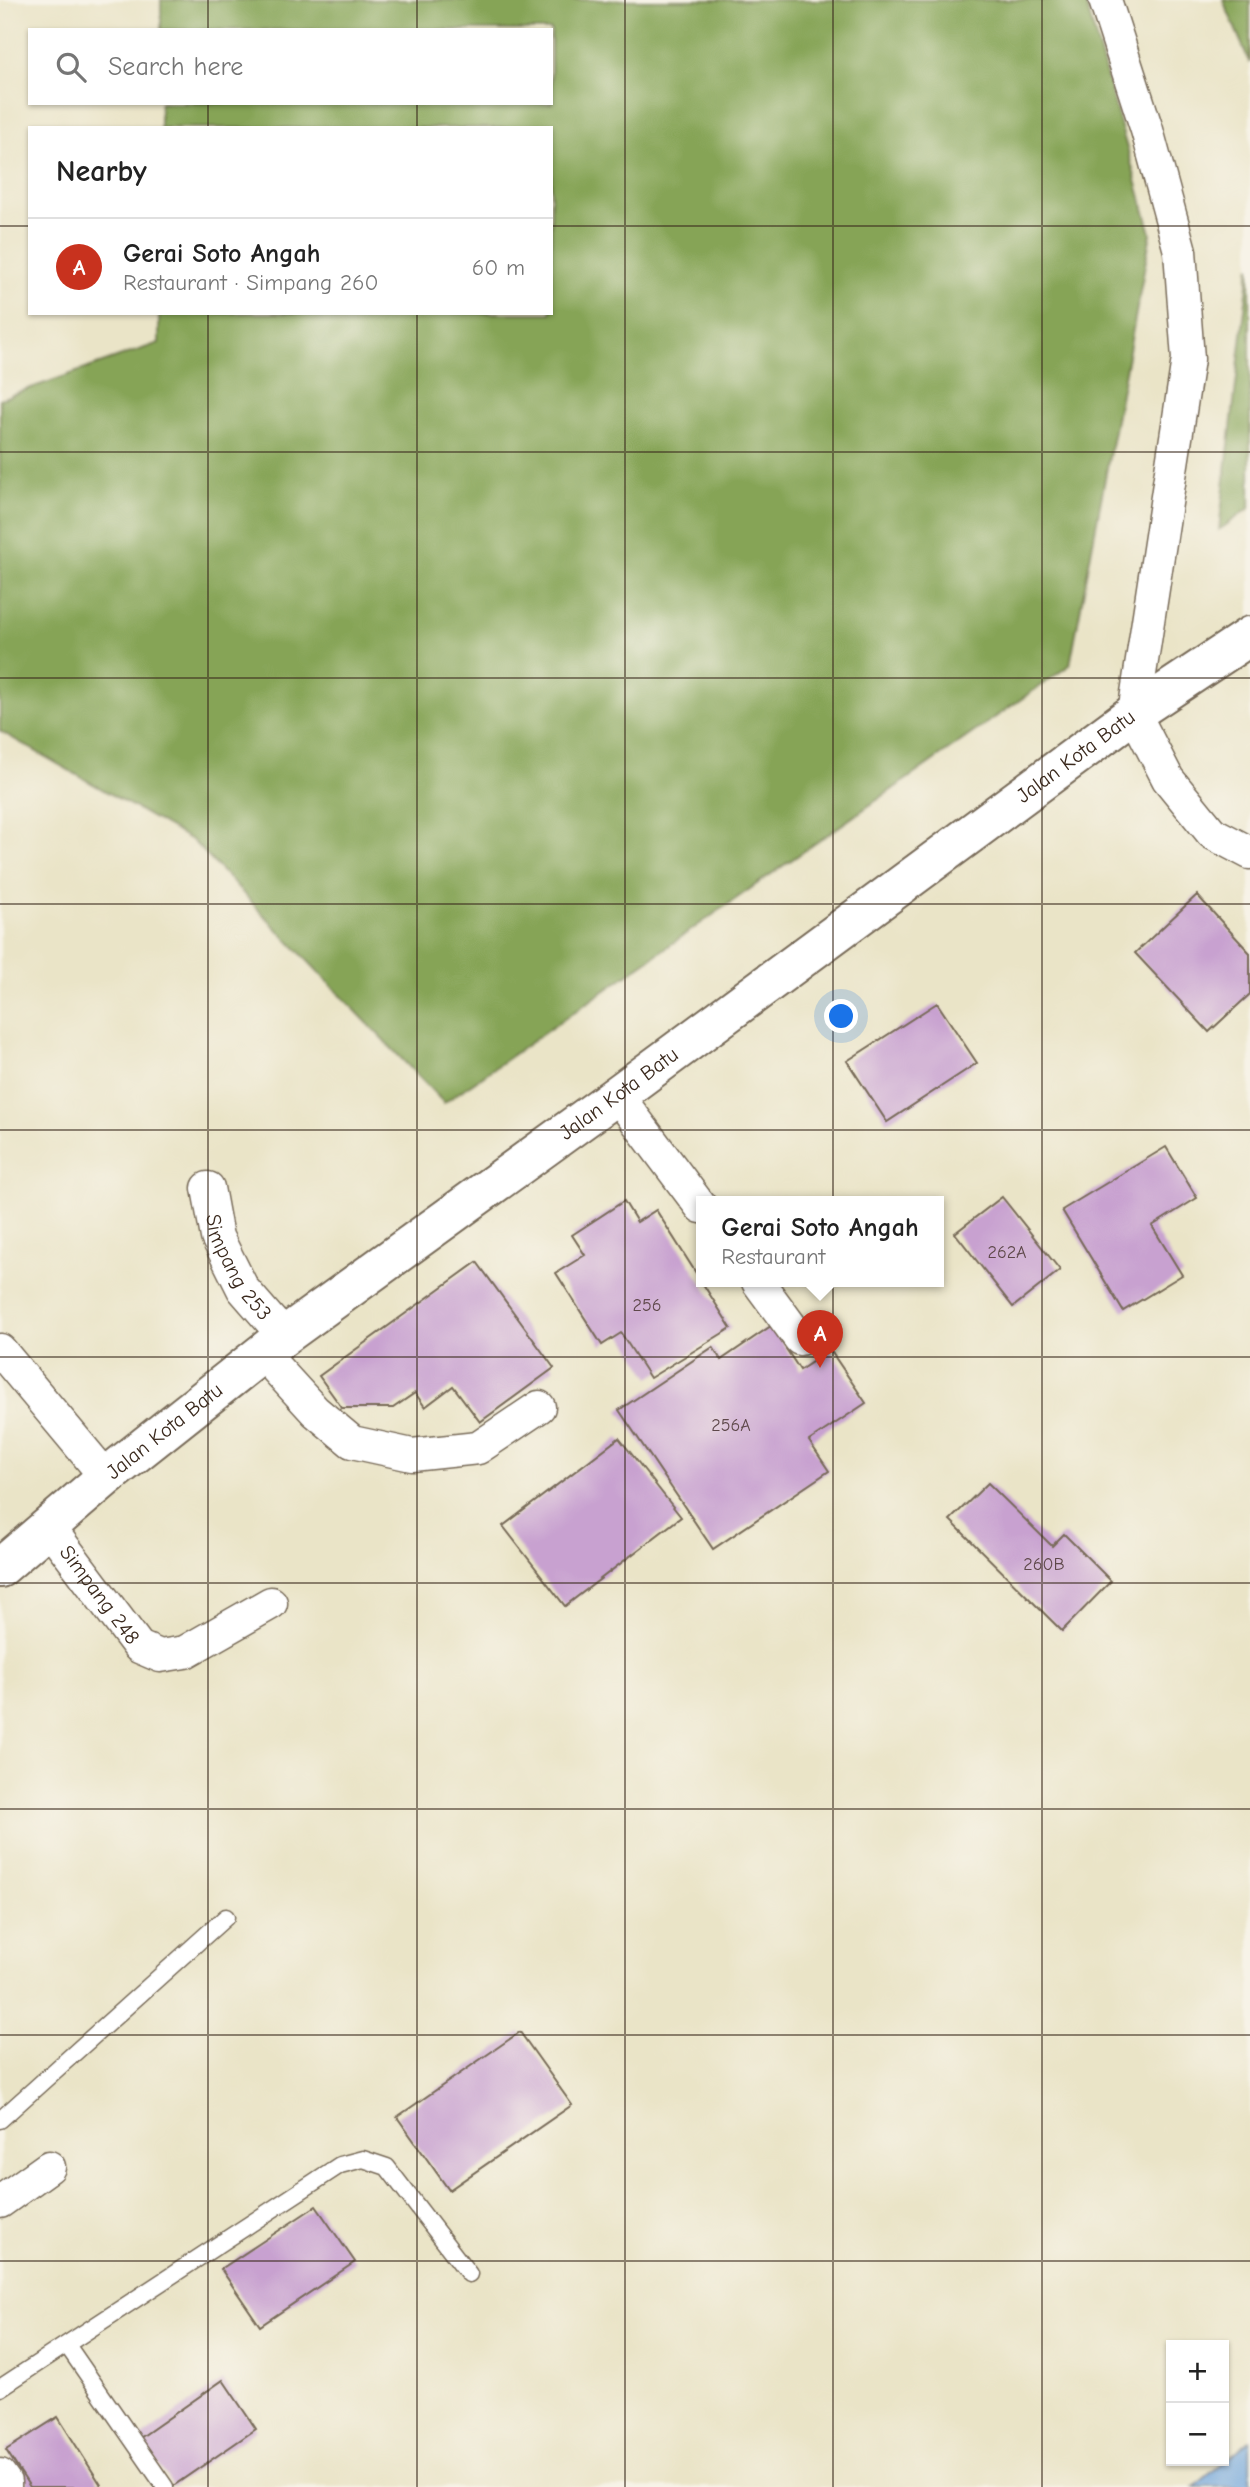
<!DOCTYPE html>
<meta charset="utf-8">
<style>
:root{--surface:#fff;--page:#f6f6f6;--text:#222;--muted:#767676;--line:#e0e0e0;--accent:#c8321e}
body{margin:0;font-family:"Comic Neue",sans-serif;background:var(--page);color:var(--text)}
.controls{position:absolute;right:21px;bottom:21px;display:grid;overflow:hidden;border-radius:0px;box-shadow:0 2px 5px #0004}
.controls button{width:63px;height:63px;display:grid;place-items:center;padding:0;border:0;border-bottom:2px solid var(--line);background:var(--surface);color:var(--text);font:35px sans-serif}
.you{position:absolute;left:842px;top:1017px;width:24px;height:24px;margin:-18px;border:5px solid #fff;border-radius:50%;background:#1a73e8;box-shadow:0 0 0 10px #1a73e833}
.badge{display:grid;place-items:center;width:46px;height:46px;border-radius:50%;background:var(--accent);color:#fff;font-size:23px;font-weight:700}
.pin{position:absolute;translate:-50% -58px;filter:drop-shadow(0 2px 4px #0008)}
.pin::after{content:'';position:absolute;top:37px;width:24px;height:21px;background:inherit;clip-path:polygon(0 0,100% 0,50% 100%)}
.popup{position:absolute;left:696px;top:1196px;width:248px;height:91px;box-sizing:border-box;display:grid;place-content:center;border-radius:0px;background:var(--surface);filter:drop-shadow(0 2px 5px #0005);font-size:23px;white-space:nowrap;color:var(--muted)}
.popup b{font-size:26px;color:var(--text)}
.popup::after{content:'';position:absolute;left:50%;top:100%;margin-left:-14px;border:14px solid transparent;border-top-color:var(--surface)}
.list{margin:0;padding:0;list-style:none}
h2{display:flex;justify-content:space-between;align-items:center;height:91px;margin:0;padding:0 28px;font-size:30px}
h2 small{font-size:23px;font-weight:400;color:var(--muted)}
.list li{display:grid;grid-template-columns:46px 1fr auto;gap:21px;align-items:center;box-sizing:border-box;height:98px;padding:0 28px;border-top:2px solid var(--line)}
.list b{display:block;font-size:26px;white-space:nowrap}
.list p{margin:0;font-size:23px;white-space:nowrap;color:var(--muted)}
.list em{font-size:23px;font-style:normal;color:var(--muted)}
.icon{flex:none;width:38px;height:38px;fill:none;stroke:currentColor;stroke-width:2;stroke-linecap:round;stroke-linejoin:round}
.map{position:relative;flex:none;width:1250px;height:2487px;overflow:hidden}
.search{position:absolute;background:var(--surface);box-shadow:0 2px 5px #0004;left:28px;top:28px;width:525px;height:77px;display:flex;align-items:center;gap:18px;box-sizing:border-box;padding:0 24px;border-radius:0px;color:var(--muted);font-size:26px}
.panel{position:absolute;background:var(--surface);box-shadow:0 2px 5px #0004;left:28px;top:126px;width:525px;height:189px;border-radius:0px}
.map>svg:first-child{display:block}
</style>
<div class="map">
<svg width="1250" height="2487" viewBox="0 0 1250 2487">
<rect width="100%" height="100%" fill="#f7f3e8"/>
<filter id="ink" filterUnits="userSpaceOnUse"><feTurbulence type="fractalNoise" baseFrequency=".0143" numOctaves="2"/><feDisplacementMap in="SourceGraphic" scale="14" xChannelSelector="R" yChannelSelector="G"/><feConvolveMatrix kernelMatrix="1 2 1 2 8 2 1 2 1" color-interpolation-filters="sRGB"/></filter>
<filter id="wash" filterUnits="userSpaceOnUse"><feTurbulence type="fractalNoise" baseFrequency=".00686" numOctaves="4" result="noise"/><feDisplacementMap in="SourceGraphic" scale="28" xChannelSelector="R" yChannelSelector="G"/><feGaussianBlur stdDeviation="1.57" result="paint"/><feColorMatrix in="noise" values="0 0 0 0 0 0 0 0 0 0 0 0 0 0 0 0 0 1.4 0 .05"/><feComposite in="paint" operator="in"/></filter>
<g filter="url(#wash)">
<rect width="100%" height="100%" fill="#eae4c7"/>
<path fill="#86a456" stroke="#60673a" stroke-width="2" d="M161 0H1085L1151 233 1070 665 444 1103 193 841 0 731V399L159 343V313H551V128H160V103H551V30H161Z
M1223 0H1250V63Z
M1250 266V508L1219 530Z"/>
<path fill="#6ea4db" stroke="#54677c" stroke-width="2" d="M1250 2440V2487H1194Z"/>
<g id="blocks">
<path fill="#c8a1d0" d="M1197 895 1250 953V994L1209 1032 1135 953Z
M937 1003 977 1063 887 1122 847 1061Z
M1166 1147 1197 1198 1152 1226 1182 1275 1123 1311 1062 1210Z
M1002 1197 1060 1270 1013 1307 955 1233Z
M624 1201 637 1222 656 1210 731 1328 650 1378 621 1333 602 1345 556 1273 585 1255 572 1235Z
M477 1262 554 1368 480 1422 453 1386 425 1407 415 1393 393 1408H342L319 1376Z
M771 1326 800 1370 830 1350 866 1403 809 1441 829 1471 713 1549 619 1410 713 1347 721 1360Z
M619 1438 681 1517 565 1606 503 1526Z
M988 1483 1052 1546 1064 1534 1111 1581 1062 1631 950 1520Z
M520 2032 572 2105 449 2190 397 2117Z
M316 2206 355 2262 260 2326 221 2269Z
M223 2380 256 2429 173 2486 140 2438Z
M58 2417 101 2485 98 2487H30L6 2450Z"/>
</g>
</g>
<g filter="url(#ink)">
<use href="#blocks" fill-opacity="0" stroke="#786b59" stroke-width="2"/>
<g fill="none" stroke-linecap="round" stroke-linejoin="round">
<g stroke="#786b59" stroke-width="19">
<path id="lane" d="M0 2120 226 1917
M67 2345 165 2487
M0 2388 340 2165 363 2159 387 2167 469 2274"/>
</g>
<g stroke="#786b59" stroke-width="35">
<g id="street">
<path d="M1105 0 1147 130 1180 251 1188 359 1134 713 1168 779 1212 833 1250 853"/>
<path d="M617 1095 701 1207"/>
<path id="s1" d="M208 1188 217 1237 243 1289 284 1336"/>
<path d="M758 1282 800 1339"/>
<path d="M0 1350 106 1477"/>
<path d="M262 1353 315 1411 352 1442 412 1455 478 1448 539 1407"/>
<path id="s2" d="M48 1526 139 1647 160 1656 185 1652 271 1603"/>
<path d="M0 2202 49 2167"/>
<path d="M0 2475 5 2482V2487"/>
</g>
</g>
<g stroke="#786b59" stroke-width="42">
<g id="primary">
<path id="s3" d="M0 1568 106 1477 284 1336 617 1095 1134 713 1250 636"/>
</g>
</g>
<use href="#lane" stroke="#fff" stroke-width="16"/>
<use href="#street" stroke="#fff" stroke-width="32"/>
<use href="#primary" stroke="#fff" stroke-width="38"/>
</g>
</g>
<path fill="none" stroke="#3b2a1e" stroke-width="2" stroke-opacity="0.55" d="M208 0V30M417 0V30M625 0V2487M833 0V2487M1042 0V2487M208 103V128M417 103V128M0 226H30M551 226H1250M208 313V2487M417 313V2487M0 452H1250M0 678H1250M0 904H1250M0 1130H1250M0 1357H1250M0 1583H1250M0 1809H1250M0 2035H1250M0 2261H1250"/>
<g text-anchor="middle" stroke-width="6" stroke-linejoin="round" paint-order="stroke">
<g font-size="18" fill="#5e484a">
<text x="1007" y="1258">262A</text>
<text x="647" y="1311">256</text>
<text x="731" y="1431">256A</text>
<text x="1044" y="1570">260B</text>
</g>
<g font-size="21" fill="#3b2a1e" stroke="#f7f3e8">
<text dy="7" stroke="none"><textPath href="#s3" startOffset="1348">Jalan Kota Batu</textPath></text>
<text dy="7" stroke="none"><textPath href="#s3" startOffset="780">Jalan Kota Batu</textPath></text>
<text dy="7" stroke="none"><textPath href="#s1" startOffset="86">Simpang 253</textPath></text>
<text dy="7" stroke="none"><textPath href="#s3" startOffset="214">Jalan Kota Batu</textPath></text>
<text dy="7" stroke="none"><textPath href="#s2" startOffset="86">Simpang 248</textPath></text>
</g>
</g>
</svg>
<div class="controls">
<button>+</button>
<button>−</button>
</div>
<div class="you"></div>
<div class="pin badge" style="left:820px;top:1368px">A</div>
<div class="popup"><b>Gerai Soto Angah</b>Restaurant</div>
<div class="search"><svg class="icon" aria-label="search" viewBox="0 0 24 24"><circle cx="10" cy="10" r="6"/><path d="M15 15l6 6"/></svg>Search here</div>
<section class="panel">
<h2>Nearby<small></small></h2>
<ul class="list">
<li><span class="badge">A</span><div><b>Gerai Soto Angah</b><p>Restaurant · Simpang 260</p></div><em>60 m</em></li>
</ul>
</section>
</div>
